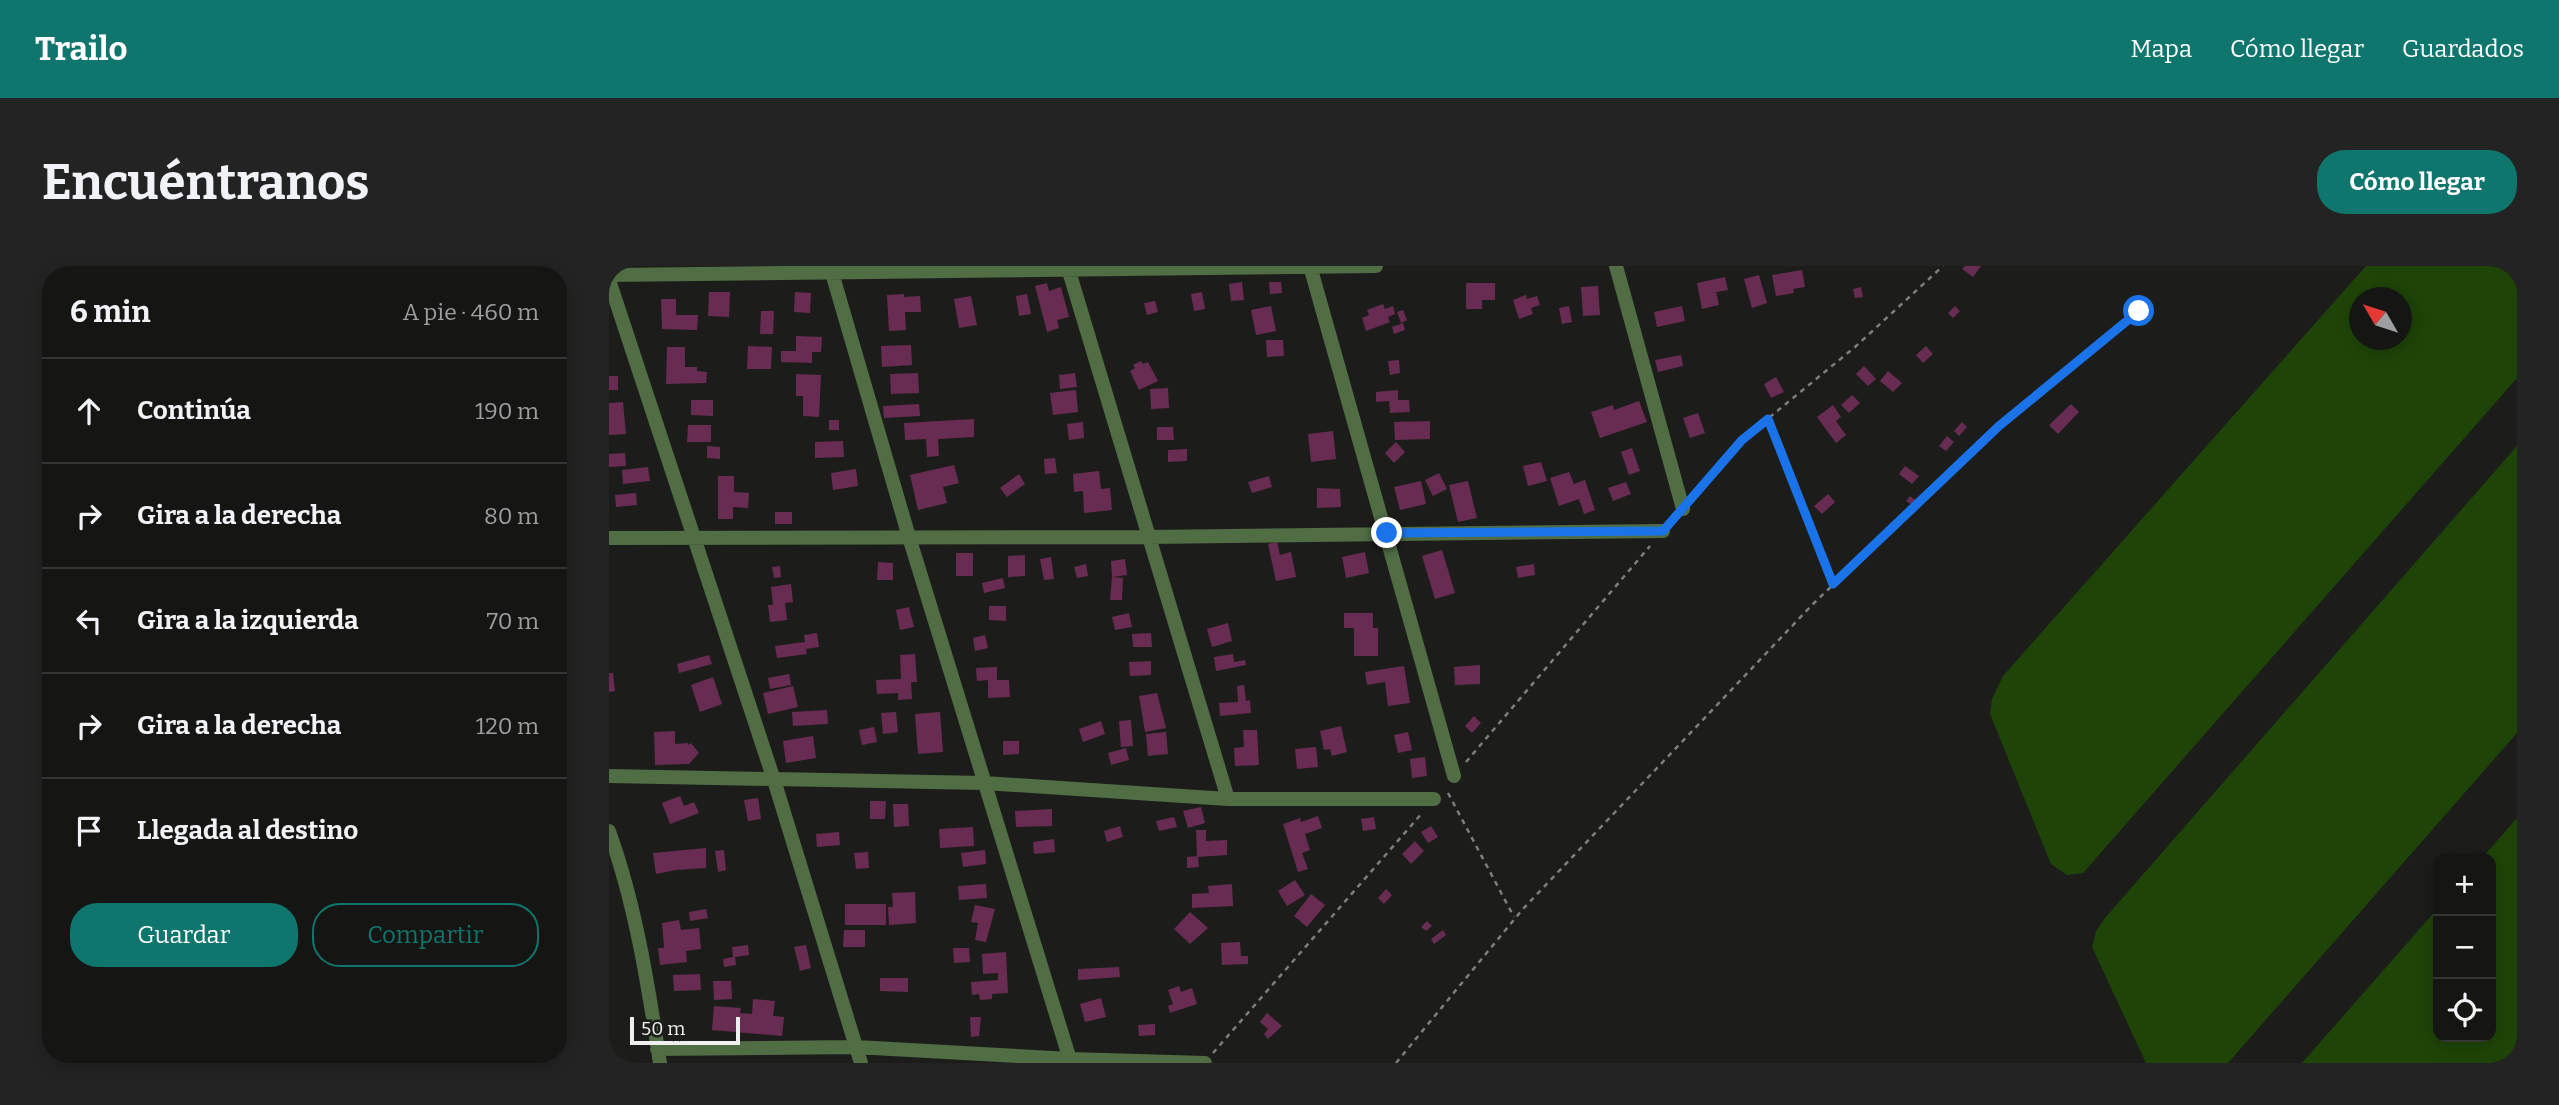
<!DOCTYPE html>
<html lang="es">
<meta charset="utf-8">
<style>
:root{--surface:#151614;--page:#222322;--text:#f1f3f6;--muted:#9d9fa0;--line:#343534;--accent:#0f766e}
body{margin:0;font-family:Bitter,serif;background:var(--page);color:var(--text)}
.controls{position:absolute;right:21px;bottom:21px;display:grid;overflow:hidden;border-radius:14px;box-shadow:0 4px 18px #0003}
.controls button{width:63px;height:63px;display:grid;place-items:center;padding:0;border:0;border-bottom:2px solid var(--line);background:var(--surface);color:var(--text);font:35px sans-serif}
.compass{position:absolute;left:1740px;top:21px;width:63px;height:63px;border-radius:50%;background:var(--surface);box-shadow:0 4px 18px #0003;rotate:309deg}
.scale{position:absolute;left:21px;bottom:18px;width:110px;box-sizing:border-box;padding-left:7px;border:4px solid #eeefee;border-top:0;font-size:19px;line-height:24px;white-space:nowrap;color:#eeefee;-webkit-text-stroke:5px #1c1d1b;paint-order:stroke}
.stop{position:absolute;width:21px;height:21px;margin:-16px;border:5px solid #1a73e8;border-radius:50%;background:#fff}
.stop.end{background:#1a73e8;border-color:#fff;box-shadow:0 2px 7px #0008}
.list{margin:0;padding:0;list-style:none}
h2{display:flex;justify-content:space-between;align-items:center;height:91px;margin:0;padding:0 28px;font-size:30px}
h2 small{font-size:23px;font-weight:400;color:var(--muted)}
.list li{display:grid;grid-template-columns:46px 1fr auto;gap:21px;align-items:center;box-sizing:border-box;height:105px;padding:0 28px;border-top:2px solid var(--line)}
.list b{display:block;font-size:26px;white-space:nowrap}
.list em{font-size:23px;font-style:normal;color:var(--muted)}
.actions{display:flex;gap:14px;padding:21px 28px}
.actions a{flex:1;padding:16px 0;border:2px solid var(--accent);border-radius:28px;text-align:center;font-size:24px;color:var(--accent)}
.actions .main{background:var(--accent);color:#fff}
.icon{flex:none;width:38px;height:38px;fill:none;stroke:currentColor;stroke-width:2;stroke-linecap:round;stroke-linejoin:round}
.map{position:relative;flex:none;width:1908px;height:797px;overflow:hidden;border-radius:28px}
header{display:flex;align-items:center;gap:42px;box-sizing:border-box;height:98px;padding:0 35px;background:var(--accent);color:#fff}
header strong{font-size:33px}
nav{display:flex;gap:38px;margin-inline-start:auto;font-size:24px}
.intro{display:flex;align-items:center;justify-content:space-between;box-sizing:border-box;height:168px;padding:0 42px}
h1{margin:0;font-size:49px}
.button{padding:18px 32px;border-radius:28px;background:var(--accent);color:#fff;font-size:24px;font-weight:700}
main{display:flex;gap:42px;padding:0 42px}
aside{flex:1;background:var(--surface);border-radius:28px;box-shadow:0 4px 18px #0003}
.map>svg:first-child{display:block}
</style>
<header>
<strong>Trailo</strong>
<nav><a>Mapa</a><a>Cómo llegar</a><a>Guardados</a></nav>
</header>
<div class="intro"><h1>Encuéntranos</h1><a class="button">Cómo llegar</a></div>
<main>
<aside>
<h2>6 min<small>A pie · 460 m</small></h2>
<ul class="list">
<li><svg class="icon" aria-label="ahead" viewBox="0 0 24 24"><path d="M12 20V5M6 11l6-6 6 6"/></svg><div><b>Continúa</b></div><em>190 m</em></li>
<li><svg class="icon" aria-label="right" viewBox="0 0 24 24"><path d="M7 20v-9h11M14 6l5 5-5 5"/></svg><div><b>Gira a la derecha</b></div><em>80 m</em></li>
<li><svg class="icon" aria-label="left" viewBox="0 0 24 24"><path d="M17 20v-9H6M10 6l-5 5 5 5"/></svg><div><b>Gira a la izquierda</b></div><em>70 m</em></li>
<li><svg class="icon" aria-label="right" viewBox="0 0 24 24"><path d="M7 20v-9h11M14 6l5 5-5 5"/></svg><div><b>Gira a la derecha</b></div><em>120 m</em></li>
<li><svg class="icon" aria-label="arrive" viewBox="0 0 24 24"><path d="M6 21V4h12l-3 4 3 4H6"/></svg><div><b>Llegada al destino</b></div></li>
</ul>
<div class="actions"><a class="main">Guardar</a><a>Compartir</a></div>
</aside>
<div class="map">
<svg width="1908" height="797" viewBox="0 0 1908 797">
<rect width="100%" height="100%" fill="#1c1d1b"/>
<path fill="#1e4507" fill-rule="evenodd" d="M1757 0H1908V112L1474 607 1458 609 1442 598 1381 448 1383 433 1394 410ZM1750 32H1792V74H1750Z
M1908 180V467L1619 797H1537L1483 681 1487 665 1496 652Z
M1908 552V797H1693L1829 642V771H1882V592H1873Z"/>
<path fill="#682c52" d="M1356 0H1372L1364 11 1353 3Z
M1193 4 1196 21 1184 23 1185 27 1167 30 1163 9Z
M1150 9 1158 37 1143 42 1135 13Z
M1116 11 1119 24 1107 26 1110 39 1093 43 1088 17Z
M633 16 635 34 622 35 620 18Z
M660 16H672L673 27 661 28Z
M438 17 440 25 452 21 460 51 448 54 450 62 438 66 426 20Z
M857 17H886V34H873V43H857Z
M989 20 991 49 974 50 972 21Z
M1252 21 1254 31 1246 32 1244 23Z
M100 26H121L120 51 99 50Z
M186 26 202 27 201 47 185 46Z
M593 26 596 43 585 45 582 28Z
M295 28V31L311 30 312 46H296L297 64 280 65 278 29Z
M418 28 422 48 410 50 407 30Z
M917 29 918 33 928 30 931 39 922 42 924 48 910 53 904 34Z
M362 30 368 59 350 62 345 33Z
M52 33H67V49H89L88 64 53 63Z
M546 35 549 46 538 49 535 37Z
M774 38 776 43 784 40 786 48 779 51 781 56 757 65 753 52 760 49 758 44Z
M662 40 667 65 647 69 642 44Z
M960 40 963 56 953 58 950 42Z
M1073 40 1076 55 1048 61 1045 46Z
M1346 40 1351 45 1344 52 1339 47Z
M794 44 798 54 792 57 788 46Z
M152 45H165L164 68H151Z
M794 57 796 64 785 68 783 61Z
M187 70 213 71 212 86H203V97L172 96V85H187Z
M657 74H674L675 90 658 91Z
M302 79 303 99 273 101 272 80Z
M139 80 163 81 162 103H138Z
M1317 80 1324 88 1314 97 1307 89Z
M58 81H76V101H88V105L98 106 97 117 57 118Z
M1072 89 1074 100 1049 106 1046 94Z
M790 94 791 107 781 109 779 95Z
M532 95 534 98 539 96 549 115 530 124 521 105 526 102 524 99Z
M1255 100 1267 113 1259 120 1247 108Z
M1279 105 1293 117 1284 126 1271 115Z
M309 107 310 127 282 128 281 108Z
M466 107 468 121 451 123 450 109Z
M187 108 212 109 210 151 194 150V130H187Z
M0 110H9V124H0Z
M1167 111 1175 126 1162 132 1155 118Z
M559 122 560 142 542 143 541 123Z
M467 124 469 146 444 149 441 127Z
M789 124V134H800L801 146 781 147 780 135 767 136V126Z
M1243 129 1251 137 1240 147 1232 139Z
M82 134H104V150L82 149Z
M1030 135 1038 156 991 172 982 146 1004 139 1005 144Z
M14 136 17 168 0 169V137Z
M310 138 311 150 275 152 274 140Z
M1462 138 1470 146 1449 168 1440 159Z
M1224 139 1232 151 1227 155 1237 169 1227 177 1208 151Z
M1089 147 1096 167 1081 172 1074 152Z
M365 153V171L329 173 330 190 318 191 317 173 296 174 295 157Z
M220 154H230V164H220Z
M821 155V173L786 174 785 156Z
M474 156 475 172 460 174 458 158Z
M1353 156 1358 161 1350 170 1345 165Z
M79 159H102V176H78Z
M548 161H564L565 174H548Z
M724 165 727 193 702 196 699 168Z
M1338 170 1345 176 1337 185 1330 180Z
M234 175 235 191 206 192V176Z
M787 176 796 186 785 197 776 187Z
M98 180 111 181V193L98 192Z
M1023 182 1031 205 1020 209 1012 186Z
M578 183V195L559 196V184Z
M16 187 17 200 0 201V188Z
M446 192 448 207 436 208 435 193Z
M932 196 938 215 919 220 914 200Z
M345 199 350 217 334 221 338 237 309 244 301 209Z
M1296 200 1310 210 1303 218 1290 208Z
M39 201 41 215 14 218 13 204Z
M247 203 249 220 224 224 222 207Z
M490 205 492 223 501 222 503 244 475 247 474 225 465 226 464 208Z
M960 206 965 218 976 214 986 244 975 248 970 233 950 240 941 212Z
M830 207 838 223 824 230 816 214Z
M410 208 416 218 398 231 391 222Z
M109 210H125V226L140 227 139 242 124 241V253H109Z
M660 210 663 221 643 227 639 216Z
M812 215 817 238 791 244 785 221Z
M859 215 868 252 849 256 840 219Z
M1017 216 1022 228 1004 235 999 222Z
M708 222 731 223 732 241 708 242Z
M27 227 28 239 7 241 6 229Z
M1219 228 1226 236 1213 248 1205 240Z
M1301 230 1309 236 1305 240 1297 235Z
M166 246H183V258H166Z
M668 276 671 289 682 286 687 311 667 315 659 278Z
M833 284 846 327 826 333 813 290Z
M756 286 760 307 737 312 733 291Z
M347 287H364V310H347Z
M416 289V310L399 311V290Z
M442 291 445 313 435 314 431 293Z
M516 293 518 309 503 311 502 295Z
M269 296 284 297V314H268Z
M477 298 479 310 468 312 465 301Z
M925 298 926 309 909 312 907 301Z
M171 300 172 311 165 312 163 301Z
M503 311 514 312 513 334H501Z
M394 312 396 322 375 327 373 317Z
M182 318 184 336 176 337 178 354 161 356 159 339H164L162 321Z
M380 340H397V355L380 354Z
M300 341 305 361 291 364 287 344Z
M520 347 523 361 506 364 503 351Z
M735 347H764V362H769V390H745V362H735Z
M619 357 623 375 603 381 598 363Z
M208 367 210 381 197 383 198 388 168 392 166 380 196 376 195 369Z
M542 367 543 381H524L523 368Z
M376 369 379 382 366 385 364 372Z
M306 388 308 416H302L303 433 289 434V427L268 428 267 414 292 413 291 389Z
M624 388 625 396 636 394 637 399 607 405 605 391Z
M100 389 103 398 70 407 68 398Z
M542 395V409L521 410 520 396Z
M871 399V418L846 419 845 401Z
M795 400 801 437 779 440 776 416 758 419 756 406Z
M388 401V414H400L401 431 379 432V414L368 415 367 402Z
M0 407H4L6 425 0 426Z
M180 408 182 419 161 423 159 412Z
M104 411 113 438 91 446 82 419Z
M635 419 637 435 641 434 642 447 611 450 610 437 629 436 628 420Z
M184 420 189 441 159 448 154 427Z
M548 427 557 462 536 466 530 430Z
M218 444 219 458 184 460 183 446Z
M287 446 289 466 274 468 272 447Z
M331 446 334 486 309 488 306 448Z
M865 450 872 457 863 467 856 460Z
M522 454 524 480 512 481 510 455Z
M492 455 496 468 474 476 470 463Z
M732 460 738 486 723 490 721 483 715 484 711 465Z
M265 461 268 476 253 479 250 464Z
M634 464H648L650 499 626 500 625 482 635 481Z
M66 465V478L79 477V479L82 477 90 487 80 498 46 499 45 466Z
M557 466 559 488 539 490 537 468Z
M799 466 803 484 789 487 785 469Z
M204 470 207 492 177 497 174 475Z
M394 475H410V488L394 489Z
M707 481 709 501 688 503 686 483Z
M517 482 520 494 502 499 499 487Z
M816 491 818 510 803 512 801 493Z
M71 530 75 540 85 536 90 547 61 558 53 537Z
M149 532 152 553 139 555 135 534Z
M261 535H277L276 553H261Z
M284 538H299L300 560 285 561Z
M592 541 596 557 579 562 574 545Z
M443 543V560L407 561 406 545Z
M709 550 713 562 696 568 701 584 693 587 699 603 689 606 674 558 691 552 692 556Z
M565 551 568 561 550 565 547 555Z
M765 551 767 563 754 565 752 553Z
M511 560 514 571 498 576 495 565Z
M822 560 829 571 819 577 812 566Z
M364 561 365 580 331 582 330 563Z
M587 564H597V575L618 574V589L588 591Z
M230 566 231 579 208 581 207 568Z
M445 573 446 586 425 588 424 576Z
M806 575 815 585 802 598 793 588Z
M97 582V602L67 604 47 608 44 587Z
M115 584 117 604 109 606 106 585Z
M376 584 377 598 354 601 352 587Z
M259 586 260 602 247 603 245 587Z
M589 590 590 601 578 602V591Z
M686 614 696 629 678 640 669 625Z
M377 618 378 632 350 634 349 620Z
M623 618 624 640 583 642V628L600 627 599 620Z
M777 623 783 629 775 638 769 632Z
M306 626 307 657 280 659 279 641H284L283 627Z
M702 628 716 639 698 661 685 650Z
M236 638H277V659H236Z
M366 639 386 643 377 676 366 674 369 657 362 656Z
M97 643 99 652 81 655 80 646Z
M581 646 599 662 581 678 565 663Z
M70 654 72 664 90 662 92 683 77 685 78 696 51 699 49 682H55L53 657Z
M818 655 823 660 817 665 812 661Z
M235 664H256V681H234Z
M834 664 837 669 825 678 822 673Z
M631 676 632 690H639V698L613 699 612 677Z
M139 679 140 689 126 691 127 699 115 701 114 693 124 691 123 681Z
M197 679 202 702 191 705 185 681Z
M344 682H360L361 696 345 697Z
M397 686 399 727 383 728V733L371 734 370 728 363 729 362 716 389 714V707L374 708 373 688Z
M510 701 511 711 469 714V703Z
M91 708 92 724 65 725 64 709Z
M271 712H299V726L271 725Z
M104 715H122L123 733 105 734Z
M570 720 572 726 583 722 588 738 561 747 559 740 564 738 559 724Z
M492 732 497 751 476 756 471 738Z
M144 733 166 735 164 750 175 751 173 770 103 764 105 740 132 742 131 747 143 748Z
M658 747 673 760 659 773 655 768 659 763 651 756Z
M361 751H372L370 770 362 771Z
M546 758V769L530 770 529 759Z"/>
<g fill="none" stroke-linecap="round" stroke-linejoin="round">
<path stroke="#7e7f7d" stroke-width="2.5" stroke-dasharray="5 5" stroke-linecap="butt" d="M1159 153 1224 318
M1084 230 1133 174 1246 81 1334 0
M857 496 1041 280
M839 527 905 651
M604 787 814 546
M787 797 913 644 1204 338 1390 160 1529 45"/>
<path stroke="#506d44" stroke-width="14" d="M221 0 300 271 462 797
M701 0 845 510
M1007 0 1074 243
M459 2 619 533
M0 9 767 0
M0 14 165 514 252 797
M0 272 540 271 1054 265
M0 510 375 517 619 533H825
M0 565C27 640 39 719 51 797
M48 783 247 781 461 793 596 797"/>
</g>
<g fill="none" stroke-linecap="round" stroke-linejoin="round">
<path stroke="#1a73e8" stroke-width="9" d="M778 267 1054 265 1133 174 1159 153 1224 318 1390 160 1530 45"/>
</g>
</svg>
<div class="controls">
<button>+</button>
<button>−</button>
<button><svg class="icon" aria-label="locate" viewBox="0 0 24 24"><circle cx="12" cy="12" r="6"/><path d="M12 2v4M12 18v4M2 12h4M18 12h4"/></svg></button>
</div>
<svg class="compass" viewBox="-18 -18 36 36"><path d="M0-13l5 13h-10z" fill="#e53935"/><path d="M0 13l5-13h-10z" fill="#9d9fa0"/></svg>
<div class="scale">50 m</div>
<div class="stop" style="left:1530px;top:45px"></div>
<div class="stop end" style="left:778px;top:267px"></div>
</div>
</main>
